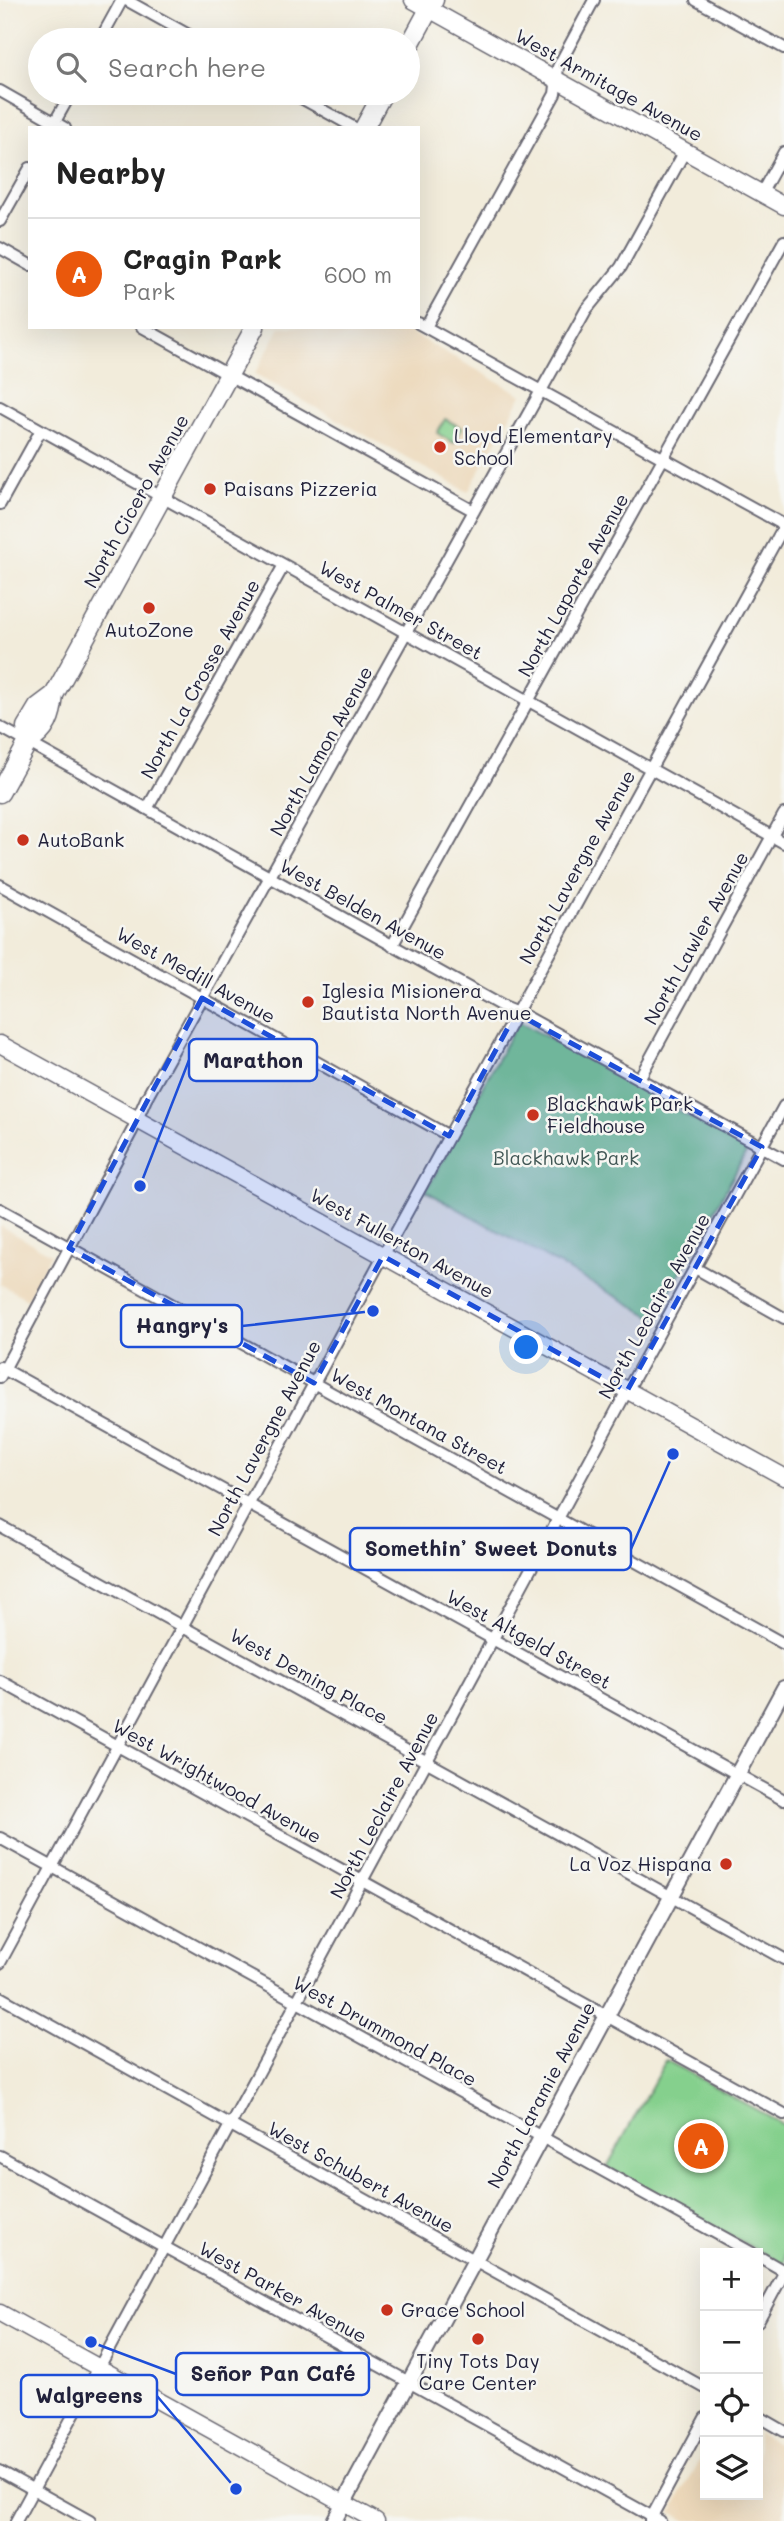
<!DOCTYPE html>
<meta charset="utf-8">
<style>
:root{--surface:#fff;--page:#f2f2f2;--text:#222;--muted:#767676;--line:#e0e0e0;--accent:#ea580c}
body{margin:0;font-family:Mali,sans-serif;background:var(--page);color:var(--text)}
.controls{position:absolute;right:21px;bottom:21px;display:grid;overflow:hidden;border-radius:0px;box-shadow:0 7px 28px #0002}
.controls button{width:63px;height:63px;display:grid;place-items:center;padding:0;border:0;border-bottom:2px solid var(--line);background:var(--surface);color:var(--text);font:35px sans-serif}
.you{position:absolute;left:527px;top:1348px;width:24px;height:24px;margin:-18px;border:5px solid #fff;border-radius:50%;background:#1a73e8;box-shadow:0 0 0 10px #1a73e833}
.badge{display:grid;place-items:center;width:46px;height:46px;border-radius:50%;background:var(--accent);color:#fff;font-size:23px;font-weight:700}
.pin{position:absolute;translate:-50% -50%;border:4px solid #fff;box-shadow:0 2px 7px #0006}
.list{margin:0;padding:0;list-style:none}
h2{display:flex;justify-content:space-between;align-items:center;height:91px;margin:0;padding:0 28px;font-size:30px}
h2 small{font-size:23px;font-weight:400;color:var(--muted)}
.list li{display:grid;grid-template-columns:46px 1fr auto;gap:21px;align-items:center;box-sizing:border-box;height:112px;padding:0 28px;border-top:2px solid var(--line)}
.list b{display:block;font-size:26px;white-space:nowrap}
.list p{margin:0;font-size:23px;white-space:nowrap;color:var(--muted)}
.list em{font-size:23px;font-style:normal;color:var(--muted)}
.icon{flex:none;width:38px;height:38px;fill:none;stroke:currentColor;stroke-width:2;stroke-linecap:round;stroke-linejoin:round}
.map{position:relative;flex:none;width:784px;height:2521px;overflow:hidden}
.search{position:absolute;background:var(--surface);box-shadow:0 7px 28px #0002;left:28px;top:28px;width:392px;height:77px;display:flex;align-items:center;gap:18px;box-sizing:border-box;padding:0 24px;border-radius:38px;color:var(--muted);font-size:26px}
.panel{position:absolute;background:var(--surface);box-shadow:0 7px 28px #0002;left:28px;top:126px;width:392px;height:203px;border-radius:0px}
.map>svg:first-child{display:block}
</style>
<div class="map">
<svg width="784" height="2521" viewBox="0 0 784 2521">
<rect width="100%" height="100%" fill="#f6f6f2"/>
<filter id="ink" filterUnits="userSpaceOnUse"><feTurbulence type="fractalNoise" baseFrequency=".0143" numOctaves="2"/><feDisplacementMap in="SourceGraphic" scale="14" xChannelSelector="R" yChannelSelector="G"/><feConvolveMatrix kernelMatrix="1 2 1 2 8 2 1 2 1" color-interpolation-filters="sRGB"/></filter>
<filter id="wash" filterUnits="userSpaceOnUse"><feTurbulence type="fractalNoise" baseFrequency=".00686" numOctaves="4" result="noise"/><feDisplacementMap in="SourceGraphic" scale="28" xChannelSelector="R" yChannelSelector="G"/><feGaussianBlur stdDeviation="1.57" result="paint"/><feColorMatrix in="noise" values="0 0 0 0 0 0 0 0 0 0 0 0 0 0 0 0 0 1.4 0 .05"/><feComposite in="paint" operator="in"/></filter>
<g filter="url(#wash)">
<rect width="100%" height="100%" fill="#f2ecdb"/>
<path fill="#ecd8ba" d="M280 327H400L522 395 468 492 255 374Z
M0 1226 51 1254 27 1299 0 1284Z
M758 2433 784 2447V2521H687L671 2512 705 2451V2495H758Z"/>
<path fill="#85d08d" stroke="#547964" stroke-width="2" d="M445 419 462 428 454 443 437 433Z
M518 1021 748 1150 655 1318 426 1191Z
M666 2060 784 2125V2261L782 2264 607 2167Z"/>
</g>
<g filter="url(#ink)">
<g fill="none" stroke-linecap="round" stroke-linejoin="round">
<g stroke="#6b6973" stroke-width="14">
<path id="minor" d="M126 0 198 40
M696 0 784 48
M100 40 122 0
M0 91 65 128
M292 93 355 128
M52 127 71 93
M761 194 784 152
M0 221 30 168
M0 248 30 265
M418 323 784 525
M142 327 474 511
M426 327 555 94 558 67 594 0
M0 407 784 843
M0 504 41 430
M0 727 505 1008 527 1017 784 1159
M147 809 284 565
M0 885 449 1136
M392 946 784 241
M639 1079 784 814
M0 1209 784 1644
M695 1268 784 1318
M0 1367 784 1800
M0 1377 132 1131 146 1099 586 310 621 267 685 151
M0 1526 784 1959
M0 1681 784 2114
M0 1838 752 2253
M0 1963 383 1256 784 526
M0 1997 705 2388
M0 2156 660 2521
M758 2256 784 2271
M758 2321 784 2273
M758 2416 784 2431
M0 2471 90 2521
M650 2520 705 2418
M16 2521 627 1391 784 1106"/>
</g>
<g stroke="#6b6973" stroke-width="18">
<path id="tertiary" d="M334 2521 784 1688"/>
</g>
<g stroke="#6b6973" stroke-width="19">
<path id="secondary" d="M413 0 784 206
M0 1044 784 1477
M0 2313 376 2521"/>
</g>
<g stroke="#6b6973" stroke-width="21">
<path id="primary" d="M408 48 434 0
M364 128 383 93
M28 742C47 732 52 716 54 695L255 327
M0 793 28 742 26 727 38 707 54 695"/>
</g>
<use href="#minor" stroke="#fff" stroke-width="10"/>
<use href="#tertiary" stroke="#fff" stroke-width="14"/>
<use href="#secondary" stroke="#fff" stroke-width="16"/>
<use href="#primary" stroke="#fff" stroke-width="18"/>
</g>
</g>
<path fill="#1d4ed8" fill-opacity="0.2" stroke="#1d4ed8" stroke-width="5" stroke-dasharray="14 9" stroke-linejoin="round" d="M202 998 449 1136 516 1013 762 1147 627 1391 383 1256 314 1383 69 1248Z"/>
<g fill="#c8321e" stroke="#f6f6f2" stroke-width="2.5">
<circle cx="440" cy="447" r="7"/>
<circle cx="210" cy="489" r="7"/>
<circle cx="149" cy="608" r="7"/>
<circle cx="23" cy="840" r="7"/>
<circle cx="308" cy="1002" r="7"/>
<circle cx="533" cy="1115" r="7"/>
<circle cx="726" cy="1864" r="7"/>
<circle cx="387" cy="2310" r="7"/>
<circle cx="478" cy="2339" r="7"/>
</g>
<g text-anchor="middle" stroke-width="5" stroke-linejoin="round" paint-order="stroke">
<g font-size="19" fill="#22223b" stroke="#f6f6f2">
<text transform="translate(609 85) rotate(29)" y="7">West Armitage Avenue</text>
<text transform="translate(136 501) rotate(-61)" y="7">North Cicero Avenue</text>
<text transform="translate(573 585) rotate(-61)" y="7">North Laporte Avenue</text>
<text transform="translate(401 610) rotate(29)" y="7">West Palmer Street</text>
<text transform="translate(200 679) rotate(-61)" y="7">North La Crosse Avenue</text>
<text transform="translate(321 751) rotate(-61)" y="7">North Lamon Avenue</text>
<text transform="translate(577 867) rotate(-61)" y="7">North Lavergne Avenue</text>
<text transform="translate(363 909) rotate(29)" y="7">West Belden Avenue</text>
<text transform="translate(696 938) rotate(-61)" y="7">North Lawler Avenue</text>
<text transform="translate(196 975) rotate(29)" y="7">West Medill Avenue</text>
<text transform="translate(402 1243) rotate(29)" y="7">West Fullerton Avenue</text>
<text transform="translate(654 1306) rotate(-61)" y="7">North Leclaire Avenue</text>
<text transform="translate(419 1421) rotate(29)" y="7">West Montana Street</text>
<text transform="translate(264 1438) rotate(-62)" y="7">North Lavergne Avenue</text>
<text transform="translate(529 1639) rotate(29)" y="7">West Altgeld Street</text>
<text transform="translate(309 1676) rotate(29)" y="7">West Deming Place</text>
<text transform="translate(217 1781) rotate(29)" y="7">West Wrightwood Avenue</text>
<text transform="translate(384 1805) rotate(-62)" y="7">North Leclaire Avenue</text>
<text transform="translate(385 2031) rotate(29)" y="7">West Drummond Place</text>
<text transform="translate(541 2095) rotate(-62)" y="7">North Laramie Avenue</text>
<text transform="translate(361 2177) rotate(29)" y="7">West Schubert Avenue</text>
<text transform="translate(283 2292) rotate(29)" y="7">West Parker Avenue</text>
</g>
<g font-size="19" fill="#22223b" stroke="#f6f6f2" text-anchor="start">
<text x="454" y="443">Lloyd Elementary<tspan x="454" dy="22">School</tspan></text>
<text x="224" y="496">Paisans Pizzeria</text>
<text x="149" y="637" text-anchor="middle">AutoZone</text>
<text x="37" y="847">AutoBank</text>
<text x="322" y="998">Iglesia Misionera<tspan x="322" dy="22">Bautista North Avenue</tspan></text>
<text x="547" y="1111">Blackhawk Park<tspan x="547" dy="22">Fieldhouse</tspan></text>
<text x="712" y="1871" text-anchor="end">La Voz Hispana</text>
<text x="401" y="2317">Grace School</text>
<text x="478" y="2368" text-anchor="middle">Tiny Tots Day<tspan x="478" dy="22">Care Center</tspan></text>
</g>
<g font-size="19" fill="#405654" stroke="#f6f6f2">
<text x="566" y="1165">Blackhawk Park</text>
</g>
</g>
<path fill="none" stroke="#1d4ed8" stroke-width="2.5" d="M140 1186L189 1060M373 1311L242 1326M673 1454L631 1549M91 2342L176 2374M236 2489L157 2396"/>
<g fill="#1d4ed8" stroke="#f6f6f2" stroke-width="2.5">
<circle cx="140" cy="1186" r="7"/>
<circle cx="373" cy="1311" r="7"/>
<circle cx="673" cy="1454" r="7"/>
<circle cx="91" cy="2342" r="7"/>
<circle cx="236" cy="2489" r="7"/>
</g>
<g fill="#f6f6f2" stroke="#1d4ed8" stroke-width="2.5">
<rect x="189" y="1039" width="128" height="42" rx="7"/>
<rect x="121" y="1305" width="121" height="42" rx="7"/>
<rect x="350" y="1528" width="281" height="42" rx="7"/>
<rect x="176" y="2353" width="193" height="42" rx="7"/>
<rect x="21" y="2375" width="136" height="42" rx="7"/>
</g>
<g font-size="21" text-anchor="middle" font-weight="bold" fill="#22223b">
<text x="253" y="1068">Marathon</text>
<text x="182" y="1333">Hangry's</text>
<text x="491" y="1556">Somethin’ Sweet Donuts</text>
<text x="273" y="2381">Señor Pan Café</text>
<text x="89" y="2403">Walgreens</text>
</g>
</svg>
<div class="controls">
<button>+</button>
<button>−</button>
<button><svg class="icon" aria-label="locate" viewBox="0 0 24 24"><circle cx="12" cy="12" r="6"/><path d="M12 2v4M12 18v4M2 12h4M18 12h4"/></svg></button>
<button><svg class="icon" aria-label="layers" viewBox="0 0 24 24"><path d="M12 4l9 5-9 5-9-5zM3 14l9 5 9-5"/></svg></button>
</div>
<div class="you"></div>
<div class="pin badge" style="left:701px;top:2146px">A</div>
<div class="search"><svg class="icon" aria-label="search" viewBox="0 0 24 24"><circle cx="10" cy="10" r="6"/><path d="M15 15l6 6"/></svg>Search here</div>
<section class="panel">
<h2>Nearby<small></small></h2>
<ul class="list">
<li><span class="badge">A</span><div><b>Cragin Park</b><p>Park</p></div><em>600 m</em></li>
</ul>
</section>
</div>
